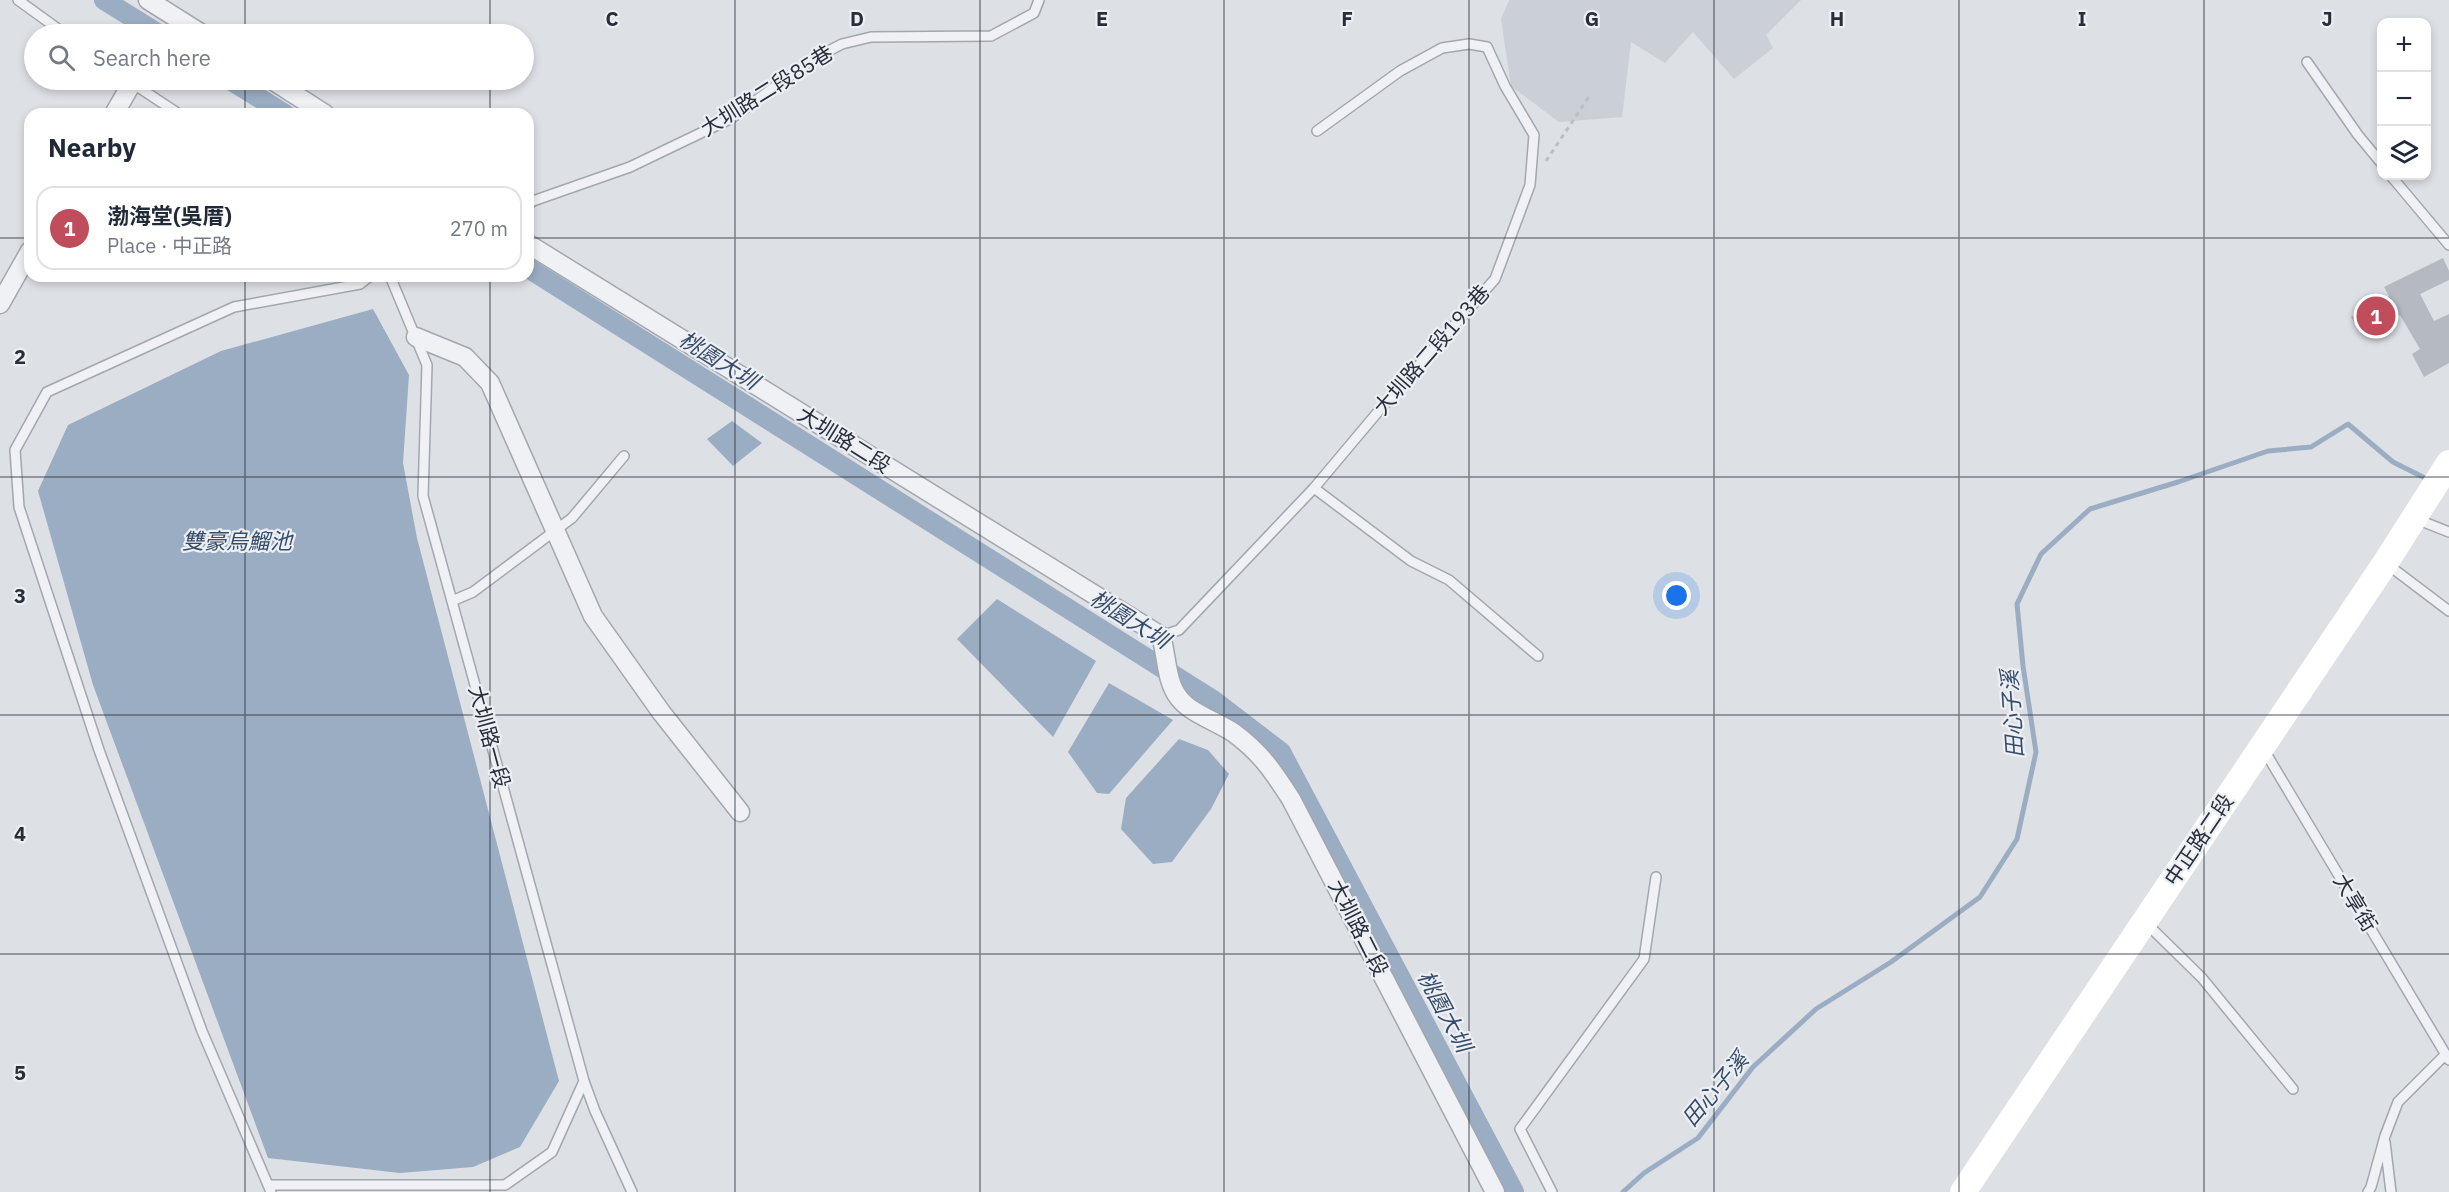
<!DOCTYPE html>
<meta charset="utf-8">
<style>
:root{--surface:#fff;--page:#f2f2f3;--text:#1f2937;--muted:#747a83;--line:#e0e1e3;--accent:#bf4d5b}
body{margin:0;font-family:"IBM Plex Sans","Noto Sans TC",sans-serif;background:var(--page);color:var(--text)}
.controls{position:absolute;right:18px;top:18px;display:grid;overflow:hidden;border-radius:12px;box-shadow:0 3px 9px #0003}
.controls button{width:54px;height:54px;display:grid;place-items:center;padding:0;border:0;border-bottom:2px solid var(--line);background:var(--surface);color:var(--text);font:30px sans-serif}
.you{position:absolute;left:1677px;top:596px;width:21px;height:21px;margin:-15px;border:4px solid #fff;border-radius:50%;background:#1a73e8;box-shadow:0 0 0 9px #1a73e833}
.badge{display:grid;place-items:center;width:39px;height:39px;border-radius:50%;background:var(--accent);color:#fff;font-size:20px;font-weight:700}
.pin{position:absolute;translate:-50% -50%;border:3px solid #fff;box-shadow:0 2px 6px #0006}
.list{margin:0;padding:0;list-style:none}
h2{display:flex;justify-content:space-between;align-items:center;height:78px;margin:0;padding:0 24px;font-size:26px}
h2 small{font-size:20px;font-weight:400;color:var(--muted)}
.list li{display:grid;grid-template-columns:39px 1fr auto;gap:18px;align-items:center;box-sizing:border-box;height:84px;margin:0 12px 12px;padding:0 12px;border:2px solid var(--line);border-radius:18px}
.list b{display:block;font-size:22px;white-space:nowrap}
.list p{margin:0;font-size:20px;white-space:nowrap;color:var(--muted)}
.list em{font-size:20px;font-style:normal;color:var(--muted)}
.icon{flex:none;width:33px;height:33px;fill:none;stroke:currentColor;stroke-width:2;stroke-linecap:round;stroke-linejoin:round}
.map{position:relative;flex:none;width:2449px;height:1192px;overflow:hidden}
.search{position:absolute;background:var(--surface);box-shadow:0 3px 9px #0003;left:24px;top:24px;width:510px;height:66px;display:flex;align-items:center;gap:15px;box-sizing:border-box;padding:0 21px;border-radius:33px;color:var(--muted);font-size:22px}
.panel{position:absolute;background:var(--surface);box-shadow:0 3px 9px #0003;left:24px;top:108px;width:510px;height:174px;border-radius:18px}
.map>svg:first-child{display:block}
</style>
<div class="map">
<svg width="2449" height="1192" viewBox="0 0 2449 1192">
<rect width="100%" height="100%" fill="#dde0e5"/>
<path fill="#cbcfd6" d="M1509 0H1801L1766 35 1773 48 1734 79 1693 32 1665 63 1631 42 1622 117 1559 122 1511 86 1501 19Z"/>
<path fill="#9badc2" d="M373 309 409 375 403 463 417 538 559 1081 520 1147 473 1167 400 1173 268 1158 93 685 38 491 68 425 221 351Z
M732 421 762 443 733 466 707 439Z
M997 599 1096 661 1053 737 957 639Z
M1109 683 1173 720 1109 794 1097 793 1068 752Z
M1179 739 1208 750 1229 774 1211 809 1172 862 1153 864 1121 829 1126 798Z"/>
<g fill="none" stroke-linecap="round" stroke-linejoin="round">
<path stroke="#9badc2" stroke-width="5" d="M1623 1192 1644 1173 1698 1138 1753 1067 1816 1009 1891 962 1980 897 2017 839 2036 752 2023 666 2017 604 2041 554 2090 509 2178 482 2268 451 2311 447 2348 424 2393 462 2429 480"/>
<path stroke="#9badc2" stroke-width="20" d="M104 0 159 34
M230 80 285 114
M528 268 1213 700 1281 752 1514 1192"/>
</g>
<path fill="#b5b9c1" d="M2443 258 2449 271V280L2420 294 2434 321 2449 314V363L2424 377 2412 354 2420 349 2400 315 2363 335 2351 317 2389 296 2384 287Z"/>
<g fill="none" stroke-linecap="round" stroke-linejoin="round">
<g stroke="#a3a7ae" stroke-width="12">
<path id="service" d="M18 0 65 34
M2307 62 2358 135 2382 164
M129 81 179 114
M2391 176 2449 245
M528 205 533 201 630 167 732 118 813 59 842 44 871 37 991 36 1034 13 1039 0
M390 276 427 365 423 496 584 1081 595 1111 632 1192
M1314 488 1411 561 1449 580 1538 656
M2416 519 2449 532
M2387 564 2449 611
M452 601 473 592 572 518 624 456
M1161 636 1179 630 1314 488 1382 407 1495 279 1530 185 1534 135 1505 86 1487 47 1469 44 1442 48 1400 71 1317 131
M2264 750 2449 1060
M2146 923 2202 978 2293 1089
M2385 1142 2391 1192
M269 1185H505L552 1152 584 1081
M271 1192 202 1031 99 750 19 507 15 450 47 392 234 307 360 284 370 276
M1552 1192 1520 1129 1644 959 1656 877
M2368 1192 2371 1187 2385 1136 2398 1102 2446 1054"/>
</g>
<g stroke="#a3a7ae" stroke-width="21">
<path id="minor" d="M148 0 202 34
M272 80 325 114
M114 114 132 83
M528 244 1161 636C1167 656 1166 682 1179 698 1190 713 1218 722 1234 733 1261 753 1273 771 1291 799L1495 1192
M0 304 30 251
M416 337 465 357 490 383 593 616 661 712 740 812"/>
</g>
<path stroke="#bbbec4" stroke-width="3" stroke-dasharray="4.5 4.5" stroke-linecap="butt" d="M1546 161 1590 95"/>
<use href="#service" stroke="#eff1f4" stroke-width="9"/>
<use href="#minor" stroke="#eff1f4" stroke-width="18"/>
<path stroke="#fff" stroke-width="26" d="M1963 1192 2386 562 2449 463"/>
</g>
<path fill="none" stroke="#282e3a" stroke-width="1.5" stroke-opacity="0.55" d="M245 0V34M490 0V34M735 0V1192M980 0V1192M1224 0V1192M1469 0V1192M1714 0V1192M1959 0V1192M2204 0V1192M245 80V114M490 80V114M0 238H30M528 238H2449M245 276V1192M490 276V1192M0 477H2449M0 715H2449M0 954H2449"/>
<g text-anchor="middle" stroke-width="4.5" stroke-linejoin="round" paint-order="stroke">
<g font-size="21" fill="#282e3a" stroke="#eceff3">
<text transform="translate(767 91) rotate(-32)" y="7">大圳路二段85巷</text>
<text transform="translate(1432 350) rotate(-49)" y="7">大圳路二段193巷</text>
<text transform="translate(844 440) rotate(32)" y="7">大圳路二段</text>
<text transform="translate(489 737) rotate(75)" y="7">大圳路一段</text>
<text transform="translate(2199 840) rotate(-56)" y="7">中正路二段</text>
<text transform="translate(2355 903) rotate(59)" y="7">大享街</text>
<text transform="translate(1358 928) rotate(63)" y="7">大圳路二段</text>
</g>
<g font-size="22" font-style="italic" fill="#374c69" stroke="#eceff3">
<text transform="translate(719 360) rotate(32)" y="8">桃園大圳</text>
<text x="237" y="549">雙豪烏鰡池</text>
<text transform="translate(1130 619) rotate(32)" y="8">桃園大圳</text>
<text transform="translate(2012 714) rotate(-94)" y="8">田心子溪</text>
<text transform="translate(1445 1011) rotate(62)" y="8">桃園大圳</text>
<text transform="translate(1715 1089) rotate(-50)" y="8">田心子溪</text>
</g>
</g>
<g font-size="20" text-anchor="middle" font-weight="bold" fill="#282e3a" stroke="#eceff3" stroke-width="4.5" stroke-linejoin="round" paint-order="stroke">
<text x="612" y="26">C</text>
<text x="857" y="26">D</text>
<text x="1102" y="26">E</text>
<text x="1347" y="26">F</text>
<text x="1592" y="26">G</text>
<text x="1837" y="26">H</text>
<text x="2082" y="26">I</text>
<text x="2327" y="26">J</text>
<text x="20" y="364">2</text>
<text x="20" y="603">3</text>
<text x="20" y="841">4</text>
<text x="20" y="1080">5</text>
</g>
</svg>
<div class="controls">
<button>+</button>
<button>−</button>
<button><svg class="icon" aria-label="layers" viewBox="0 0 24 24"><path d="M12 4l9 5-9 5-9-5zM3 14l9 5 9-5"/></svg></button>
</div>
<div class="you"></div>
<div class="pin badge" style="left:2376px;top:316px">1</div>
<div class="search"><svg class="icon" aria-label="search" viewBox="0 0 24 24"><circle cx="10" cy="10" r="6"/><path d="M15 15l6 6"/></svg>Search here</div>
<section class="panel">
<h2>Nearby<small></small></h2>
<ul class="list">
<li><span class="badge">1</span><div><b>渤海堂(吳厝)</b><p>Place · 中正路</p></div><em>270 m</em></li>
</ul>
</section>
</div>
